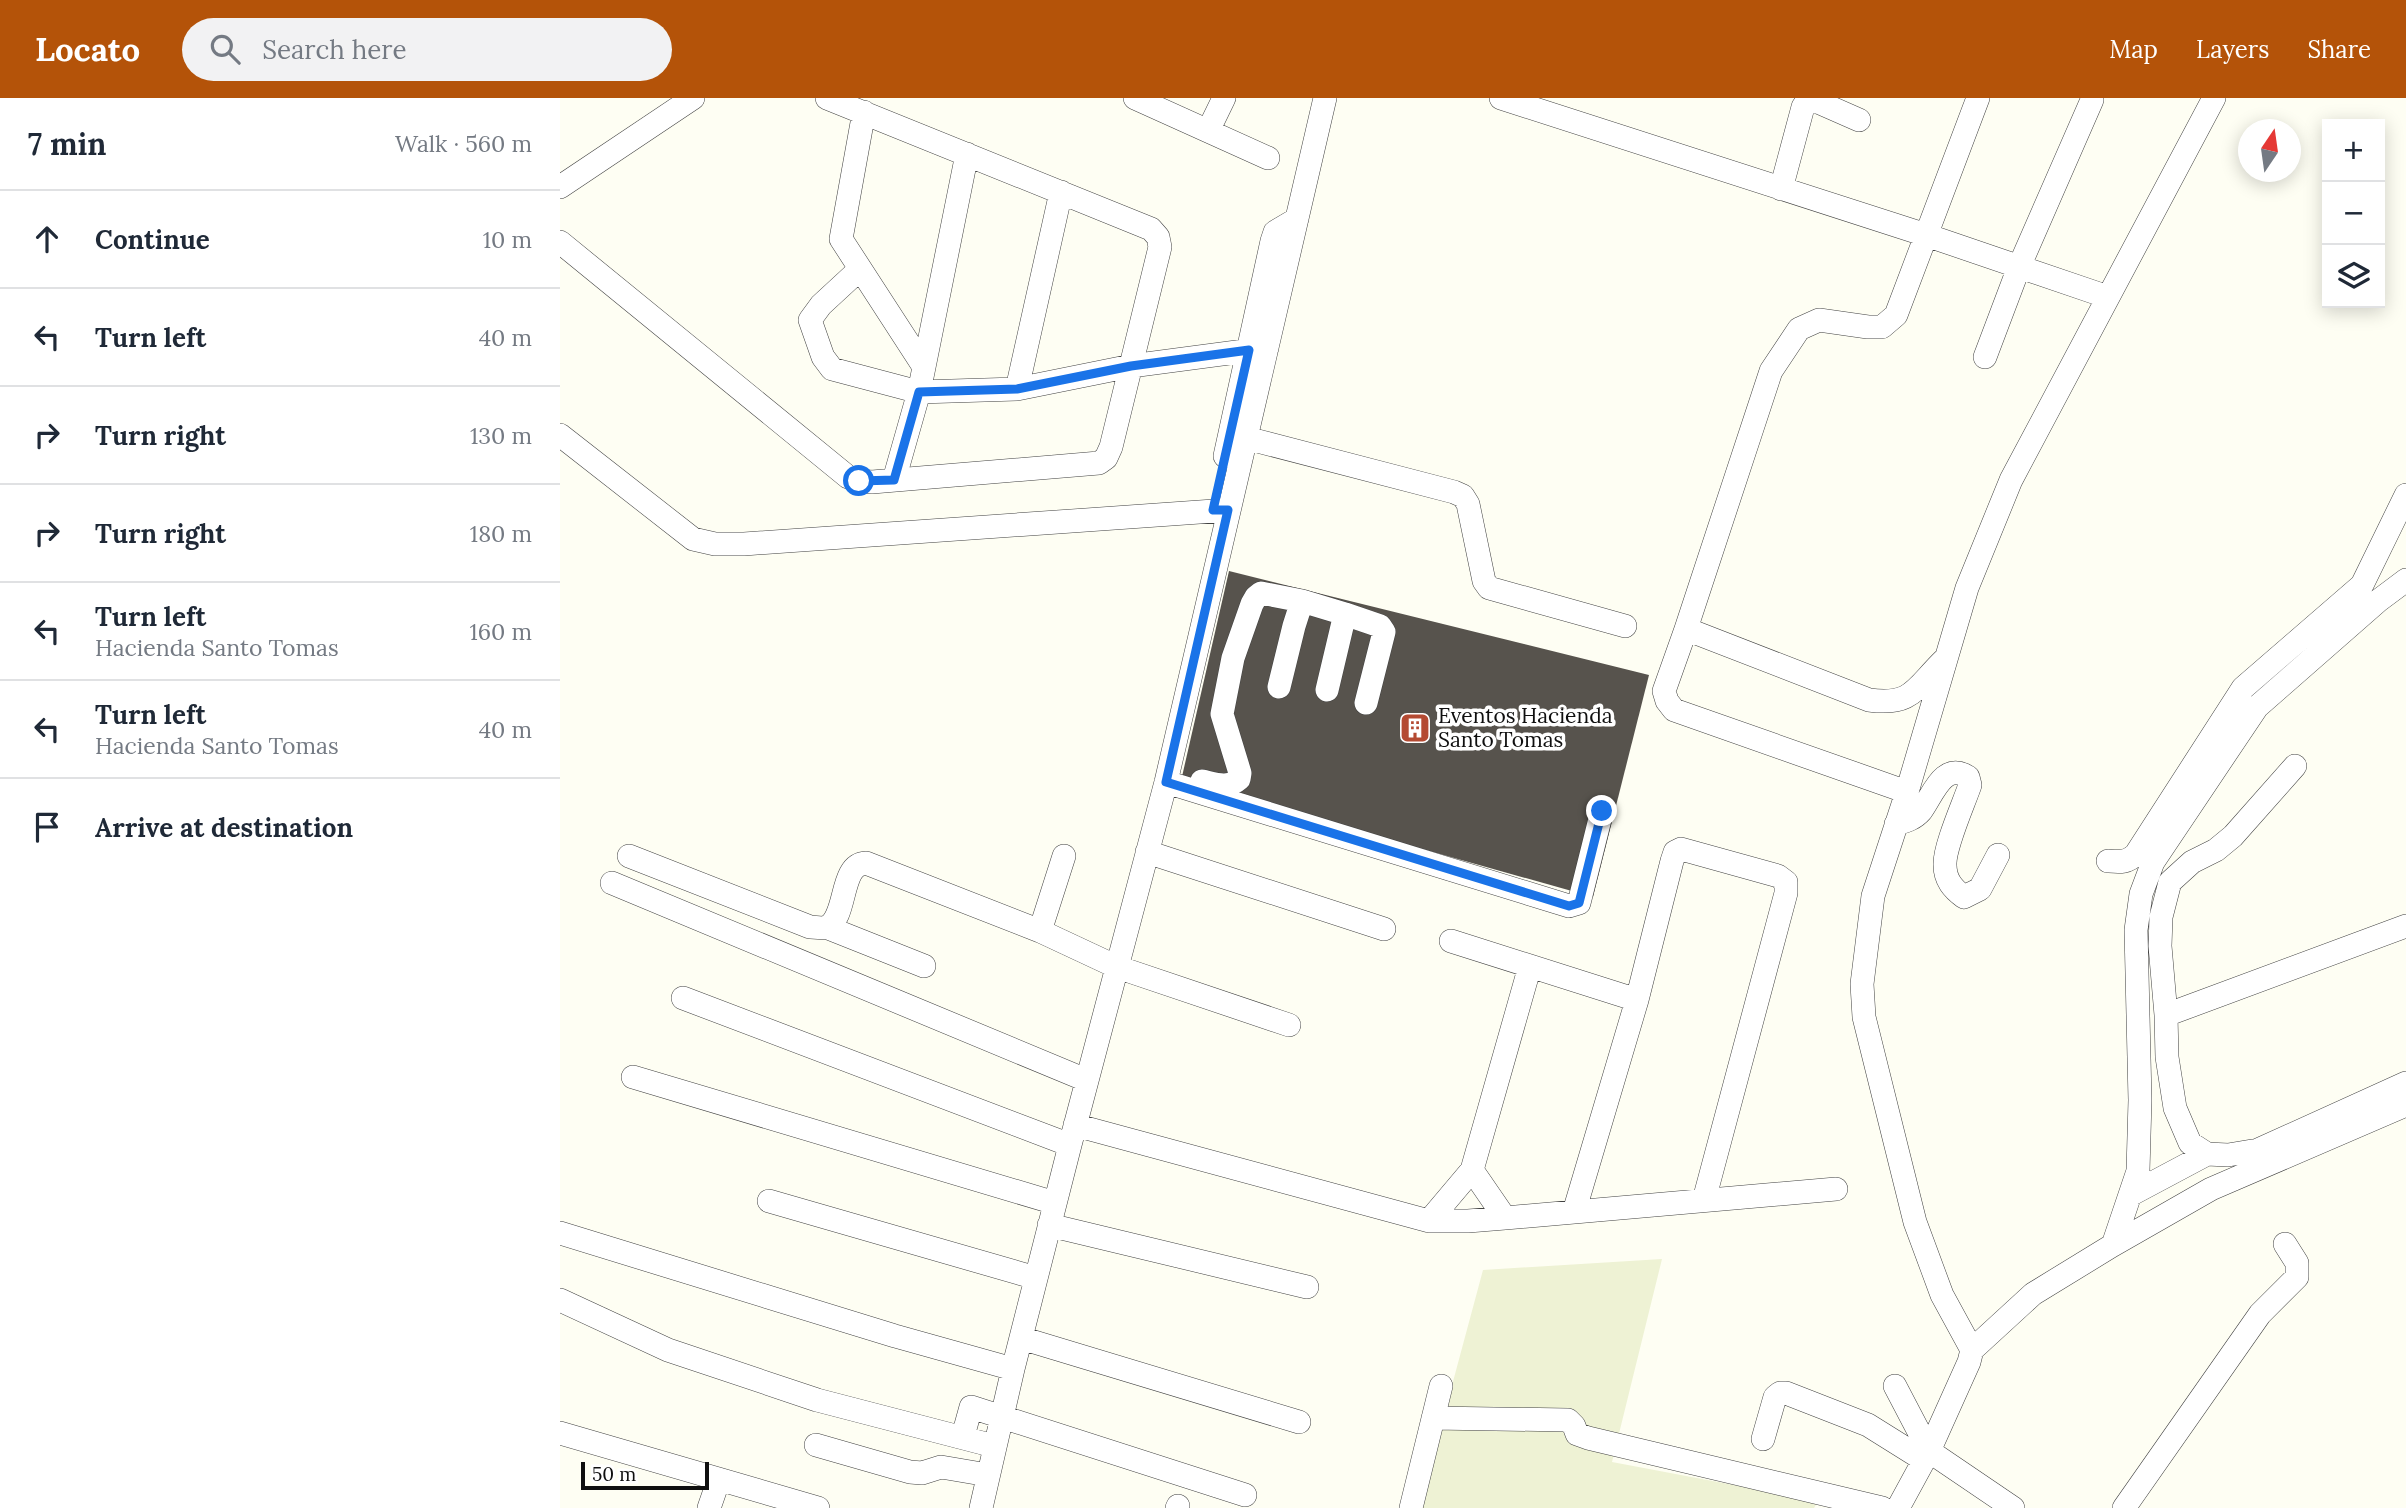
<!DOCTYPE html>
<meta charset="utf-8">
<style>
:root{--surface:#fff;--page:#f2f2f3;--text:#1f2937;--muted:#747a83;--line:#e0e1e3;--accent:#b45309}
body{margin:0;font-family:Lora,serif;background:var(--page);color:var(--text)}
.controls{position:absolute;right:21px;top:21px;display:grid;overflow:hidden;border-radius:0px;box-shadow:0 4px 18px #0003}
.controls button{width:63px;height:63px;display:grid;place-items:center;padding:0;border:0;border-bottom:2px solid var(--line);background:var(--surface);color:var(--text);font:35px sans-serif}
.compass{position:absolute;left:1678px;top:21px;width:63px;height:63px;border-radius:50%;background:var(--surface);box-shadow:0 4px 18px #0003;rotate:13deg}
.scale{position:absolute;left:21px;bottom:18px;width:128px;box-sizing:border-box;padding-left:7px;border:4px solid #0f0f0f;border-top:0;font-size:19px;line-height:24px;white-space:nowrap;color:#0f0f0f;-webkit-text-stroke:5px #fff;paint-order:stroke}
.stop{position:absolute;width:21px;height:21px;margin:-16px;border:5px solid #1a73e8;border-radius:50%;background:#fff}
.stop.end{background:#1a73e8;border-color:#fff;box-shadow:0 2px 7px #0008}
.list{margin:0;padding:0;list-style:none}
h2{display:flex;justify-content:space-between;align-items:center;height:91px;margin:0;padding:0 28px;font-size:30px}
h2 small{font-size:23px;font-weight:400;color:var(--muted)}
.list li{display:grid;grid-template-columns:46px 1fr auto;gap:21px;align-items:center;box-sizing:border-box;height:98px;padding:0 28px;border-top:2px solid var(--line)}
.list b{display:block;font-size:26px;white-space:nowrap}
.list p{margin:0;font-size:23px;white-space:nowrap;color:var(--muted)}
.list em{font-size:23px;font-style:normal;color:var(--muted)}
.icon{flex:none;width:38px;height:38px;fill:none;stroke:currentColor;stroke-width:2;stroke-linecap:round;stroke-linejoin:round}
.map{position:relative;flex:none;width:1846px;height:1410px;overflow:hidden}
header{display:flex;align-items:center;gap:42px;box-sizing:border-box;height:98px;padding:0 35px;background:var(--accent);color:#fff}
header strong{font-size:33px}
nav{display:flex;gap:38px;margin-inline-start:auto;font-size:24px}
.search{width:490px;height:63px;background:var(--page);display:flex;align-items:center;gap:18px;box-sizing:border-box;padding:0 24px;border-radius:38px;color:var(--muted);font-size:26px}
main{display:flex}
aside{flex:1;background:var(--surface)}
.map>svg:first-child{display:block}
</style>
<header>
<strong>Locato</strong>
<div class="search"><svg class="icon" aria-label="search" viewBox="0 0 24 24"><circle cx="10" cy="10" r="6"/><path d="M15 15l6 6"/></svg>Search here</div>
<nav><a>Map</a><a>Layers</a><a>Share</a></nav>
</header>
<main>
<aside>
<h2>7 min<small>Walk · 560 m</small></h2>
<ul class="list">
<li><svg class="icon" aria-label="ahead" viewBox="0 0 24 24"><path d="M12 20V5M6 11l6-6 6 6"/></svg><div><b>Continue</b></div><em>10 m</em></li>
<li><svg class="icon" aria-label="left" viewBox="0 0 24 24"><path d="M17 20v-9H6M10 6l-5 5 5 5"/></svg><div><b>Turn left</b></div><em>40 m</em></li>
<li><svg class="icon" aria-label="right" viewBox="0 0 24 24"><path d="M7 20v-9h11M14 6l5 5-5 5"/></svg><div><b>Turn right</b></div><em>130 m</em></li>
<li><svg class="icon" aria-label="right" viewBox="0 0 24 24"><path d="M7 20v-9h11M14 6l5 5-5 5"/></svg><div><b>Turn right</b></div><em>180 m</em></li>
<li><svg class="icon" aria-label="left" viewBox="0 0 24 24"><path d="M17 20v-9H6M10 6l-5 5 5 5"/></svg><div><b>Turn left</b><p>Hacienda Santo Tomas</p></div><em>160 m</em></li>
<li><svg class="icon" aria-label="left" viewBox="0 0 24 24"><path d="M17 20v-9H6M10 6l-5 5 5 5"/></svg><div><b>Turn left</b><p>Hacienda Santo Tomas</p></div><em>40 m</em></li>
<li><svg class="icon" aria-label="arrive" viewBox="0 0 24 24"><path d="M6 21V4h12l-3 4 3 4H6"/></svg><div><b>Arrive at destination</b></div></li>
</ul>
</aside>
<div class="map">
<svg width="1846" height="1410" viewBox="0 0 1846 1410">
<rect width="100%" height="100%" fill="#fefef3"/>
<path fill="#eef2d4" d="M1102 1161 1052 1364 1258 1403 1254 1410H859L923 1172Z"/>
<path fill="#57534d" d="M669 473 1089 577 1033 799 621 683Z"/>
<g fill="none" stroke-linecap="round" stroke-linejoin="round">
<g stroke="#424242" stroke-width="24">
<path id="minor" d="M575 0 708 60
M941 0 1366 137 1548 199
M304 14 281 141 364 269
M648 33 664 0
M0 89 133 0
M1221 91 1243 9 1247 3 1258 4 1299 22
M501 94 457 291 571 268 707 250
M0 144 288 379 299 383 312 384 539 365 546 360 551 349 600 149 598 139 591 131 267 0
M300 171 261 207 250 222 263 259 272 271 359 294 457 291
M1425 259 1459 169 1532 2
M0 337 133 441 155 446H184L668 412
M686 340 894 394 903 398 908 406 924 483 929 490 1065 528
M665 358 712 143 715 134 737 121
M334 382 359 294 407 56
M742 503 785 516 767 592
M785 516 820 528 824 534 806 605
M1126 531 1309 602C1353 608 1355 590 1384 562
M1735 668 1673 738 1656 752 1632 764 1610 784 1601 819 1600 848 1606 917 1607 959 1615 1010 1630 1045 1647 1056 1668 1057 1698 1052 1846 985
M642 683C656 686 668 691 679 681L680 675 662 616 673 560 692 506 696 499 701 495 742 503 734 528 719 589
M606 684 1009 808 1019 805 1042 713
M1347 694 1114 612 1107 603 1104 593 1126 531 1211 273 1239 231 1259 222 1308 229H1322L1336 217 1418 0
M1336 726C1346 723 1354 721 1361 713 1373 697 1383 663 1408 679L1410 687C1404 705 1384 749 1385 767 1385 782 1393 791 1404 799L1420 791 1438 757
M587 754 824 831
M69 758 250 829C255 829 262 831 267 829 288 819 279 766 306 765L480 833 557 869 729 927
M1548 763C1560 764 1567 765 1576 756L1683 590 1802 487 1846 397
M52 785 526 982
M266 829 364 868
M480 833 504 758
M891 843 1077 902
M123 900 510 1047
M1606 917 1846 828
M73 979 495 1105
M515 1027 869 1123H908L945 1120 1276 1091
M912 1072 945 1120
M1570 1097 1647 1056
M209 1103 476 1180
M1014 1114 1077 902 1112 763 1115 754 1121 751 1218 778 1226 784V795L1144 1102
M869 1123 912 1072 970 868
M489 1127 747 1189
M0 1135 335 1238 453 1271
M1553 1147 1651 1091 1846 1007
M0 1202 108 1252 257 1302 434 1348
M461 1240 739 1324
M1412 1252 1382 1197 1355 1124 1304 919 1302 886 1313 798 1347 694 1407 490 1451 382 1654 0
M1335 1288 1369 1353 1453 1410
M873 1320 1008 1322 1014 1328 1017 1336 1028 1340 1322 1410
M0 1335 258 1410
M403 1338 411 1309 685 1397
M1203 1341 1215 1299 1220 1295H1226L1308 1327 1364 1362
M256 1347 350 1374 362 1375 381 1369 428 1377
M149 1410 159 1381
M421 1410 453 1271 510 1047 606 684 765 0
M617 1410 618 1408
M851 1410 881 1288
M1338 1410 1369 1353 1409 1264 1412 1252 1473 1196 1553 1147 1578 1073 1580 1002 1576 832 1581 796 1593 764 1697 609 1818 503 1846 482
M1564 1410 1700 1216 1737 1179V1165L1725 1146"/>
</g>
<use href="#minor" stroke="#fff" stroke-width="23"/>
</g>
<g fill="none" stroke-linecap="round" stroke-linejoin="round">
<path stroke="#1a73e8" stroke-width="9" d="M299 383 334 382 359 294 457 291 571 268 689 252 653 412H668L606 684 1009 808 1019 805 1042 713"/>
</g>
<defs>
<g id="building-square" transform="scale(1.575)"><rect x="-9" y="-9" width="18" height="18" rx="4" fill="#b44a32" stroke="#fff"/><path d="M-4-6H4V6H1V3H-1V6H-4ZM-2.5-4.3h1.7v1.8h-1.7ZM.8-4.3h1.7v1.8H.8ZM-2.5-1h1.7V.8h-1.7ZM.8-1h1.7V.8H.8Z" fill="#fff"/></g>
</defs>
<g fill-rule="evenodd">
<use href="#building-square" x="855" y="630"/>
</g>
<g text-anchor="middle" stroke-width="7" stroke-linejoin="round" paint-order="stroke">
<g font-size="21" fill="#0f0f0f" stroke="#fff" text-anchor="start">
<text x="878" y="625">Eventos Hacienda<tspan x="878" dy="24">Santo Tomas</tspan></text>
</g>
</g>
</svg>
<div class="controls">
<button>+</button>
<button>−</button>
<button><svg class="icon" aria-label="layers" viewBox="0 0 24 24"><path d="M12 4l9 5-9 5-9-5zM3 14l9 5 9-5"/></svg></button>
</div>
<svg class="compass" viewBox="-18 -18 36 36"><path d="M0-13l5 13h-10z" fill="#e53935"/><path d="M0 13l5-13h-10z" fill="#747a83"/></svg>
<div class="scale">50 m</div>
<div class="stop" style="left:299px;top:383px"></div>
<div class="stop end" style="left:1042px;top:713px"></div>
</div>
</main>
